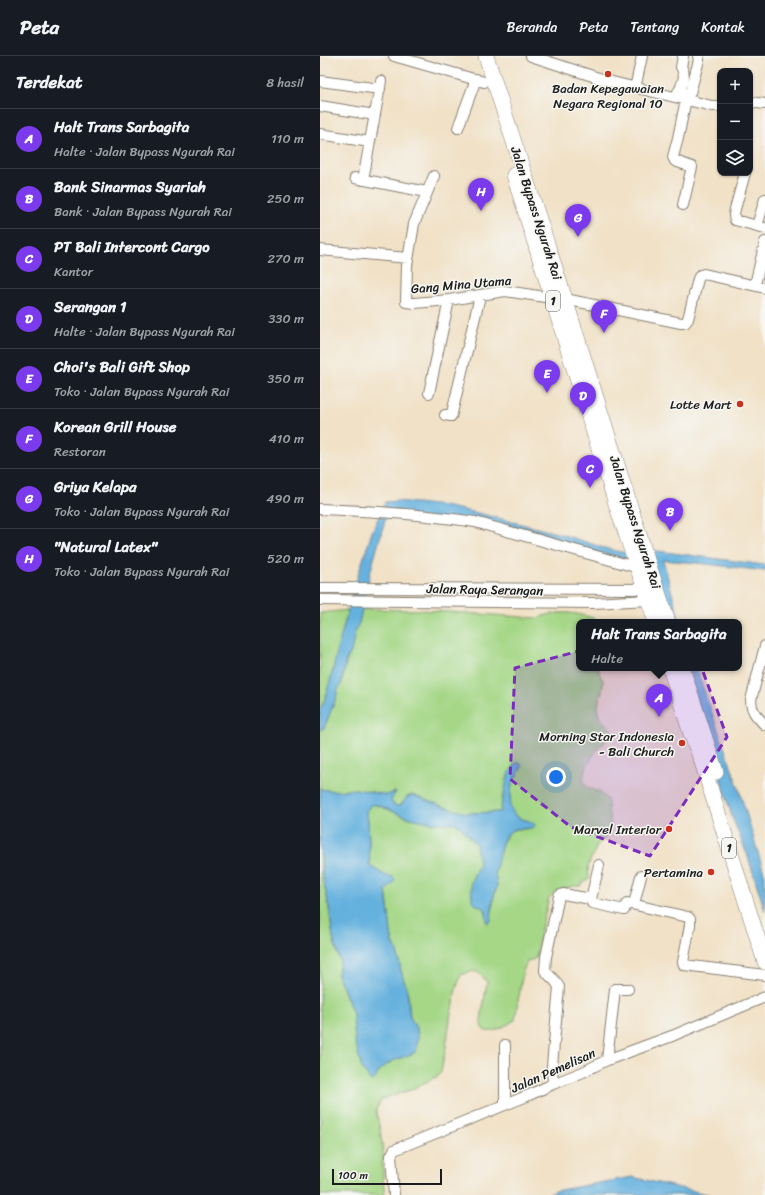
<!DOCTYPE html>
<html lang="id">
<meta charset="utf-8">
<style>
:root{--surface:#171b24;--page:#242831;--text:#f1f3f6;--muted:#9ea1a6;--line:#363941;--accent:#7c3aed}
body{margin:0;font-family:Sriracha,sans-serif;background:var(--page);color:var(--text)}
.controls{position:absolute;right:12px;top:12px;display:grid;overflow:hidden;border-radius:8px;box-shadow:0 1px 3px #0004}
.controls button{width:36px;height:36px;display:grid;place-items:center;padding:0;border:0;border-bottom:1px solid var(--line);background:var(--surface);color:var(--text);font:20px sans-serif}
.scale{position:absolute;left:12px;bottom:10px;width:110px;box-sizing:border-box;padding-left:4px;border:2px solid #1c1c1c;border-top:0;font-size:11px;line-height:14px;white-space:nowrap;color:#1c1c1c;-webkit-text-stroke:3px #f6f6f2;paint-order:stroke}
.you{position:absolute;left:236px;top:721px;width:14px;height:14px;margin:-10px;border:3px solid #fff;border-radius:50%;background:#1a73e8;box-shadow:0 0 0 6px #1a73e833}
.badge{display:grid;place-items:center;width:26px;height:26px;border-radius:50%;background:var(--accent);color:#fff;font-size:13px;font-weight:700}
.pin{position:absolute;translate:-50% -33px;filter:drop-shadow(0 1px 2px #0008)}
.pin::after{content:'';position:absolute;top:21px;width:14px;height:12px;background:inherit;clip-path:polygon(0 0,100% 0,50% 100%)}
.popup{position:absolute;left:256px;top:563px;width:166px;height:52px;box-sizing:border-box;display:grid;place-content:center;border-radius:8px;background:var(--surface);filter:drop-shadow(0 1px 3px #0005);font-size:13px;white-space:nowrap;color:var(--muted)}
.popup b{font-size:15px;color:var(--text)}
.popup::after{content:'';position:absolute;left:50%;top:100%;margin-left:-8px;border:8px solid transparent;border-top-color:var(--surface)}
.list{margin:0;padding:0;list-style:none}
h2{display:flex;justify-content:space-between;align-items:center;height:52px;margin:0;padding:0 16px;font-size:17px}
h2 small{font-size:13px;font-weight:400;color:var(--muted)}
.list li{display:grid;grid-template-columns:26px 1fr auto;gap:12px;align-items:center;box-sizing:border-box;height:60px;padding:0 16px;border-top:1px solid var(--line)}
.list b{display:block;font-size:15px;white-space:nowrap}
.list p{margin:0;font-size:13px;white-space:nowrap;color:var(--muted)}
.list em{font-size:13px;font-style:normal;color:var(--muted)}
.icon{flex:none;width:22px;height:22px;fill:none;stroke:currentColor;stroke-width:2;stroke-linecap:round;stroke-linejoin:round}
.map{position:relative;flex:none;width:445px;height:1139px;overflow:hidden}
header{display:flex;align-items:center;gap:24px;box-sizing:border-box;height:56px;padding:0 20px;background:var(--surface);border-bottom:1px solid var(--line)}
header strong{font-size:19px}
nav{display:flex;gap:22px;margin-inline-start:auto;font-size:14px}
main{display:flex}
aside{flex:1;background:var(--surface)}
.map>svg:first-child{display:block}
</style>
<header>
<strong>Peta</strong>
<nav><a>Beranda</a><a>Peta</a><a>Tentang</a><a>Kontak</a></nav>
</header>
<main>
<aside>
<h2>Terdekat<small>8 hasil</small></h2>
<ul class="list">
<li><span class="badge">A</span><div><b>Halt Trans Sarbagita</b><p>Halte · Jalan Bypass Ngurah Rai</p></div><em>110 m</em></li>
<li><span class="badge">B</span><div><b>Bank Sinarmas Syariah</b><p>Bank · Jalan Bypass Ngurah Rai</p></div><em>250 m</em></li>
<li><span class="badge">C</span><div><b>PT Bali Intercont Cargo</b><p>Kantor</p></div><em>270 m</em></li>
<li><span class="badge">D</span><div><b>Serangan 1</b><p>Halte · Jalan Bypass Ngurah Rai</p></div><em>330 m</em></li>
<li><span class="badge">E</span><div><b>Choi's Bali Gift Shop</b><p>Toko · Jalan Bypass Ngurah Rai</p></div><em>350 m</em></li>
<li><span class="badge">F</span><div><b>Korean Grill House</b><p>Restoran</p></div><em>410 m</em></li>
<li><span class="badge">G</span><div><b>Griya Kelapa</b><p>Toko · Jalan Bypass Ngurah Rai</p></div><em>490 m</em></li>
<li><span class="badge">H</span><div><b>&quot;Natural Latex&quot;</b><p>Toko · Jalan Bypass Ngurah Rai</p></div><em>520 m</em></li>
</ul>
</aside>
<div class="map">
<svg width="445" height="1139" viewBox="0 0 445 1139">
<rect width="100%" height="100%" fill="#f6f6f2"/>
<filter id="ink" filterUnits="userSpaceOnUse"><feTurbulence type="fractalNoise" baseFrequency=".025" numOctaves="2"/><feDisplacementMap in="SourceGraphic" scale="8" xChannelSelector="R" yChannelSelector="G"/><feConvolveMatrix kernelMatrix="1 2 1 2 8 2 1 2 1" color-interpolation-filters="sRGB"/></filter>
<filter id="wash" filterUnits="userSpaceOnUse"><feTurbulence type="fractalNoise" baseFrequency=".012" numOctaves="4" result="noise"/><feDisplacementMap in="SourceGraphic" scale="16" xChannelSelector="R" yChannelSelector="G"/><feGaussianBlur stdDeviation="0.9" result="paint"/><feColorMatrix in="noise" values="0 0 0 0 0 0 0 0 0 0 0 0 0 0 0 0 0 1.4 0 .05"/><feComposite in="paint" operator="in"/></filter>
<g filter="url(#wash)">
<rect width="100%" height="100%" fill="#f1e1c6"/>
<path fill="#a5d787" stroke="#607a52" d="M41 553 101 554 217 562C240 554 253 556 276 563V566H259V612H279C278 620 283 621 283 626 284 637 274 651 279 660 282 665 288 670 292 674L285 686 275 696 265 714 263 723 264 727 267 731 281 737 288 745V754L291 769 284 783 277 789 274 798 271 802 268 811 269 822 260 830H255L236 835 229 842 221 873 216 902 207 906 203 915 195 964C186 969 160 987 161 964L167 926C156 913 156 914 141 919L135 937 134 948 131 956 126 992 121 1016 118 1020 90 1034 62 1043 57 1051 56 1055 60 1074 63 1094V1125L65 1139H0V797L2 802V817L9 852 13 882 20 905 18 919 33 958 34 976 57 1019C64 1006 81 1002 94 997L97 974 90 961 88 939 81 915 77 896 72 884 66 833 70 831 66 820 50 810 48 764 46 755 51 748 60 750 86 761 114 767H135L143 773 156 788 159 803V808L153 821 155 848C165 851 167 856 167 867L173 852V843L176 834 175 816 182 787 190 775 198 773H208L212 766C195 761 188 758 190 739 191 734 191 728 193 723 198 715 199 718 200 707L182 742 181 756 146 757 87 741 81 749 77 750 72 748 71 744 75 736 67 739 36 733 15 735 0 733V674L4 672 16 642 18 632 21 629 27 604 31 596 35 576Z
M28 554 13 614 4 646 0 654V557Z"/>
<path fill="#65b1de" stroke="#40667d" d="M77 445 124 450 162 458 244 479 284 492 301 496 308 497 330 494 445 509V515L386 508 343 504 360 566H354L306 504 191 472 66 461 50 517 39 567 35 576 31 596 26 604 21 629 18 633 16 642 4 672 0 674V654L4 646 13 614 18 591 38 519 52 476 65 446Z
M367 612H376L419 733 445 820V855L428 801 412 761Z
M196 707H200L202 711 192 728 190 751 195 759 199 762 212 766 215 769 213 772 194 773 186 779 182 787 175 816 177 830 173 843 171 865 167 867 166 856 164 852 155 848 152 844 151 826 159 808 156 788 143 773 135 767H114L86 761 60 750 52 748 46 755 48 764 50 810 66 820H72L75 824 73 828 66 834 72 884 77 896 81 915 87 934 90 961 97 974 98 980 97 993 94 997 70 1006 59 1015 55 1023 51 1025 42 1013 35 986 33 958 18 919 20 905 13 882 9 852 2 817V802L0 797V733L15 735 36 733 67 739 76 736 71 744 73 748 77 750 81 749 87 741 92 739 128 752 146 757 180 756 188 719Z
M312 1121 391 1139H228L234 1135Z"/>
</g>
<g filter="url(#ink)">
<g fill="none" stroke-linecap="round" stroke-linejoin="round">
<g stroke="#867e71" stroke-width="12">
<path id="minor" d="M74 0 164 26
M211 0 288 25 392 50H400
M0 25 60 33
M316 28 322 0
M358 36 368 38 370 37 379 4 378 0
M359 36C362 27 367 20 361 11L363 0
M430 46 445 48
M0 50 55 59
M138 72 156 23
M0 78 50 86
M425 117 415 153 414 159 415 164 445 172
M114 120 94 168 87 210 86 246 95 247 129 244 185 235 232 242
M35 122 107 136
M43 124 61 25
M363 149 372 111 355 105 353 101 358 82 366 43
M437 170 445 143
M0 194 88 202
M435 229 445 186
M245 243 361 267H365L368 263 378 223 380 219 384 218 445 232
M109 337 129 244
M125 359 131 360 132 357 160 240
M0 453C52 455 104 458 155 466L319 512
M0 532 326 533
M0 544 273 547 329 544
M445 590 431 644C431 655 437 661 445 669
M271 843 272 847 304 854 307 847 368 861 370 863V869L363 906 364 909 445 919
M314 848 321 820
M185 989V1048
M287 1004 295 933H308
M233 1028 232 1010 239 931 236 926 225 915 226 901 239 840 243 838 271 843 279 809
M74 1139 71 1100 74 1094 207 1040 233 1028 263 1016 287 1004 352 980 445 941"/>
</g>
<g stroke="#867e71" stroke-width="16">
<path id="highway" d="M166 0 245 243 328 507 348 566
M194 119 297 451 336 566
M350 612 371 678 381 703 445 906
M362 612 396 716"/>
</g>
<use href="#minor" stroke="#fff" stroke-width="10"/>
<use href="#highway" stroke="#fff" stroke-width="15"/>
</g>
</g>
<path fill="#7b2cbf" fill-opacity="0.2" stroke="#7b2cbf" stroke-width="3" stroke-dasharray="8 5" stroke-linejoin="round" d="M297 585 374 591 407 681 330 800 251 771 190 723 195 612Z"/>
<g fill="#c8321e" stroke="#f6f6f2" stroke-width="1.5">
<circle cx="288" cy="18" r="4"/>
<circle cx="420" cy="348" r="4"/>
<circle cx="362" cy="687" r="4"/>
<circle cx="349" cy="773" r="4"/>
<circle cx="391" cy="816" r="4"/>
</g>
<g text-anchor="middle" stroke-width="3" stroke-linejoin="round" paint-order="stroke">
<g fill="#f6f6f2" stroke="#5d5d5c" stroke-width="1">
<rect x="226" y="235" width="14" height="20" rx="3"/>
<rect x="402" y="782" width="14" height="20" rx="3"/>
</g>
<g font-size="12" font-weight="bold" fill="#1c1c1c">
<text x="233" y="249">1</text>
<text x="409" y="796">1</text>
</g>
<g font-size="13" fill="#1c1c1c" stroke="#f6f6f2" text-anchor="end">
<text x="288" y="37" text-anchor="middle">Badan Kepegawaian<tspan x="288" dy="15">Negara Regional 10</tspan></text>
<text x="412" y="353">Lotte Mart</text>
<text x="354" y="685">Morning Star Indonesia<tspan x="354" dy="15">- Bali Church</tspan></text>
<text x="341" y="778">Marvel Interior</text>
<text x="383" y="821">Pertamina</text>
</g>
<g font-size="13" fill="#1c1c1c" stroke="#f6f6f2">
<text transform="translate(217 157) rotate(72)" y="5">Jalan Bypass Ngurah Rai</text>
<text transform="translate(141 228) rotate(-5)" y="5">Gang Mina Utama</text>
<text transform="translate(316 466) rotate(72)" y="5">Jalan Bypass Ngurah Rai</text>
<text transform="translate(165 533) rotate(1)" y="5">Jalan Raya Serangan</text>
<text transform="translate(233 1014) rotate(-24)" y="5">Jalan Pemelisan</text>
</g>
</g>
</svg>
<div class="controls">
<button>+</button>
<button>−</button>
<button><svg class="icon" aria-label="layers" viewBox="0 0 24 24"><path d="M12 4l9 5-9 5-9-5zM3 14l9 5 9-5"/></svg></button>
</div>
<div class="scale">100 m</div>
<div class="you"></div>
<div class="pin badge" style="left:339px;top:661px">A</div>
<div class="popup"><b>Halt Trans Sarbagita</b>Halte</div>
<div class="pin badge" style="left:350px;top:475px">B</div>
<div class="pin badge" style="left:270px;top:432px">C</div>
<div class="pin badge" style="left:263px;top:359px">D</div>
<div class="pin badge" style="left:227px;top:337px">E</div>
<div class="pin badge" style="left:284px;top:277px">F</div>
<div class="pin badge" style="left:258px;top:181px">G</div>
<div class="pin badge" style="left:161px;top:155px">H</div>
</div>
</main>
